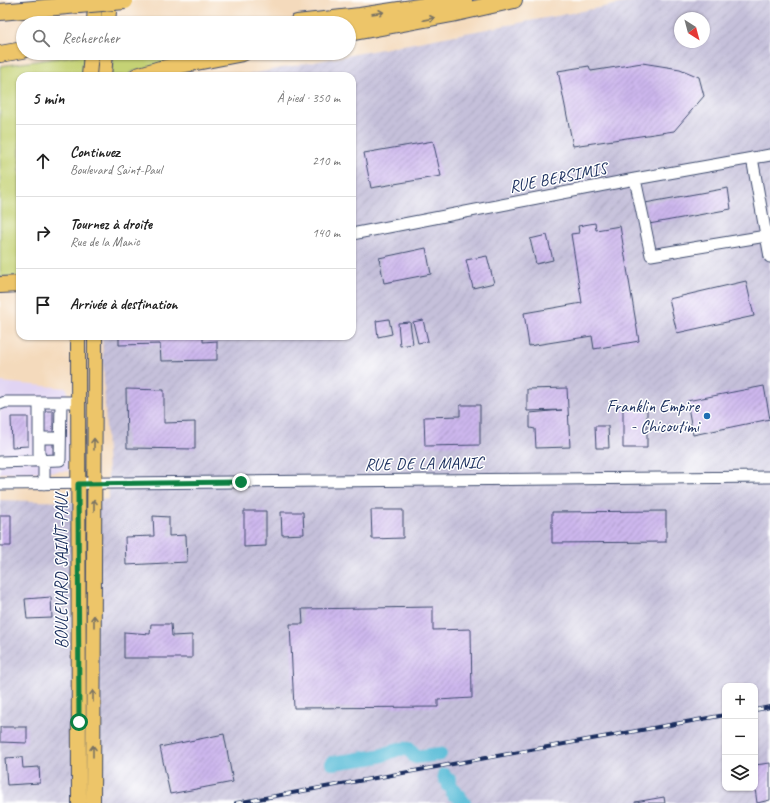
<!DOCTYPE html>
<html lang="fr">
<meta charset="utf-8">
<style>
:root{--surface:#fff;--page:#f6f6f6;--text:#222;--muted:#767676;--line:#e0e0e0}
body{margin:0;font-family:Caveat,sans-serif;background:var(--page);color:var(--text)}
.controls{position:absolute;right:12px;bottom:12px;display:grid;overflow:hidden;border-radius:8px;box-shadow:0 1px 3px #0004}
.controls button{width:36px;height:36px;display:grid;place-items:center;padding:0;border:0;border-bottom:1px solid var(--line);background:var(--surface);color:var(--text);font:20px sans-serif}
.compass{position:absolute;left:674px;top:12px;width:36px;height:36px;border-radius:50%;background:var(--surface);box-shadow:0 1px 3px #0004;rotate:144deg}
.stop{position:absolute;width:12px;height:12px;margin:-9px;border:3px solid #0b8043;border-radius:50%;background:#fff}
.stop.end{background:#0b8043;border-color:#fff;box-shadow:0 1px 4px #0008}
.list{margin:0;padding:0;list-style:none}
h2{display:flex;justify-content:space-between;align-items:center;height:52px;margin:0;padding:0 16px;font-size:17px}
h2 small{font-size:13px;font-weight:400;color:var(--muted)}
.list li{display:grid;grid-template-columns:26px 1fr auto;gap:12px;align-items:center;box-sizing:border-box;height:72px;padding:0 16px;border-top:1px solid var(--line)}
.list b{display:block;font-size:15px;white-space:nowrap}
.list p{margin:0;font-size:13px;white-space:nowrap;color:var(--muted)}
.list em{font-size:13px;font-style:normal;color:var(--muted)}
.icon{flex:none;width:22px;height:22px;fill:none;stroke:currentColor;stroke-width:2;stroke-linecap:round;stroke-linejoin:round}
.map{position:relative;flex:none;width:770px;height:803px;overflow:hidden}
.search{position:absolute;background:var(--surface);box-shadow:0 1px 3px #0004;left:16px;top:16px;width:340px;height:44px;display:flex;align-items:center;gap:10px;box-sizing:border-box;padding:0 14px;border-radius:22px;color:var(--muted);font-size:15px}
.panel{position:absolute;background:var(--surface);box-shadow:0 1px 3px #0004;left:16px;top:72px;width:340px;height:268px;border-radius:12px}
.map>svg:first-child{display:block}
</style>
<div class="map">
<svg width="770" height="803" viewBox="0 0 770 803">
<defs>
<pattern id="industrial-furrows" width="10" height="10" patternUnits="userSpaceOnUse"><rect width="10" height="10" fill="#c5c0da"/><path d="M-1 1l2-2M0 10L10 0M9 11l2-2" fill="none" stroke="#a9a5be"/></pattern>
<pattern id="building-hatch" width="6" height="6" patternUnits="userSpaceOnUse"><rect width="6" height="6" fill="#cdb7ed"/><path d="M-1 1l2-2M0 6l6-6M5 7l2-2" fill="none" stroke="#a695c3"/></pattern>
</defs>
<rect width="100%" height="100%" fill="#fff"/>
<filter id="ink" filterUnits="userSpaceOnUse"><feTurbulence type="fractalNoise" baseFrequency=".025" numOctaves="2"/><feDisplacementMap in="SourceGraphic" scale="8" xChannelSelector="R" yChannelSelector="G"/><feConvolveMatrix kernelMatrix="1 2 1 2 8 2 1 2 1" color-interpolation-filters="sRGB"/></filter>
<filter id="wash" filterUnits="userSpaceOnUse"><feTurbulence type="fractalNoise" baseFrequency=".012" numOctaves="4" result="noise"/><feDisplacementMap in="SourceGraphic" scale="16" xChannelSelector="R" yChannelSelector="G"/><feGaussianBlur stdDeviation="0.9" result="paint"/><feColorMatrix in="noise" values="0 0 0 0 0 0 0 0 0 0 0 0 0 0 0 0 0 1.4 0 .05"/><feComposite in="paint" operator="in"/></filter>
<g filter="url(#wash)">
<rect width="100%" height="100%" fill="#f4dabc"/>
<path fill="#e1d4f3" d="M0 382 67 388 70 471 0 473Z"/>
<path fill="url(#industrial-furrows)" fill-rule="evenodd" d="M640 0H770V803H0V500L71 502 109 499 102 336H352V76H240ZM680 18H704V42H680ZM725 686H755V788H725Z"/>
<path fill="#c5d274" stroke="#708069" d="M123 53H222L132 72 127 76H111L113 54Z
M86 54 84 76H20V277H0V66Z"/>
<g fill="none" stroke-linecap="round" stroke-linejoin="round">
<path stroke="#59bcd7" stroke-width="14" d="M332 763C347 761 363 759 379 756 391 754 394 747 409 749L415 757 440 754
M444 775 445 779 449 780V786L455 790 453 794 459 796 464 803"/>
</g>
<g id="blocks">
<path fill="url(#building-hatch)" d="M642 63 680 69 699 77 704 96 674 131 573 146 558 71 589 66 591 71Z
M433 141 441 176 371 188 364 153Z
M728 188 731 209 649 224 645 203Z
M595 223 596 230 620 226 639 341 594 349 592 336 529 346 524 313 582 303 571 234 579 233 578 226Z
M547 235 553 260 536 264 530 239Z
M426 248 431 274 384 283 379 258Z
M487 256 494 283 473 288 466 260Z
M746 281 754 316 677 333 669 299Z
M389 319 392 334 378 337 376 321Z
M423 320 428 341 418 343 413 322Z
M410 322 413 344 400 346 398 323Z
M119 336H203V342L217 341V360L161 361 160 344 119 345Z
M764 386 770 419 693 435 687 401Z
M567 388 570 447 536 448 535 429 530 428V413L562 410 527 411V389Z
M126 389 164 390V423L195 422V449L127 448Z
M460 405H480V445L425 446 424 417 460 416Z
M623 408H647V448H623Z
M44 411H53V455H44Z
M11 417H28V446L12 447Z
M595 426H608L609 448H596Z
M371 510H403V538L372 539Z
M244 511H266V546L244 547Z
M666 511V542L552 543V512Z
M281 512H303L304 534 282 535Z
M0 515H11V546H0Z
M153 516 169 517V536L186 535 187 562 126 565 125 537 154 536Z
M51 597 52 618 27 619 25 599Z
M433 607V630L471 629 472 698 438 700V707L294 708 290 624H303L302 609Z
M151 624H171L172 636 192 635V658H124V632L150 634Z
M0 727H27V743L0 742Z
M224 734 233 782 170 794 160 747Z
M22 757 23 768 39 767 40 783 7 785 5 758Z
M770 763V800L757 803 755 788V765Z
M664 797 665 803H635V802Z"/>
</g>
</g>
<g filter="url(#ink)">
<use href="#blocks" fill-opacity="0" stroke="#3c496c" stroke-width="1"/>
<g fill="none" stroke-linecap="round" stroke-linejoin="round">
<g stroke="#3c496c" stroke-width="13">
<path id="minor" d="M752 158 770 257
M635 179 651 255 766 236
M352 234 635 179 770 155
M0 404 5 402H39
M39 438H60
M0 462 60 460 61 402
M0 484 770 477
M44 484V466L39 454V402H79"/>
</g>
<g stroke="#3c496c" stroke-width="16">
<path id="major" d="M94 23 95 0
M108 23 110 0
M89 76 91 53
M104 76 106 53
M78 336 79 803
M93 803 95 336"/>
</g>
<g stroke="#3c496c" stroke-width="18">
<path id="highway" d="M0 12 79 5
M297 23 360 16 464 0
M349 33 452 14 514 0
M0 54 23 50
M137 76 160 69 243 53
M0 285 20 284
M76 336 78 338"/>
</g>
<use href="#minor" stroke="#fff" stroke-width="11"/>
<use href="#major" stroke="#edc569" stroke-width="14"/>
<use href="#highway" stroke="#edc569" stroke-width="16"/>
<g stroke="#1b2f5e" stroke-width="4">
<path id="rail" d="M755 710 770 707
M236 803 725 715"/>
</g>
<use href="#rail" stroke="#fff" stroke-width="2.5" stroke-dasharray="8" stroke-linecap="butt"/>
<g stroke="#3c496c" stroke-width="18" stroke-linecap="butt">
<path id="highway-bridge" d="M79 5 125 1"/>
</g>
<use href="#highway-bridge" stroke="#edc569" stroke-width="16"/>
</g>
<defs><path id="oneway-shaft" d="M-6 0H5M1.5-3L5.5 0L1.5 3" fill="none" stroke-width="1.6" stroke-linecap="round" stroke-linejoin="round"/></defs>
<g stroke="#797263">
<use href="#oneway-shaft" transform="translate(378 13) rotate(-8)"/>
<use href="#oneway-shaft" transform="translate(429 19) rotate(-11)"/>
<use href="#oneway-shaft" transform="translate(94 444) rotate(-90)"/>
<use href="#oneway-shaft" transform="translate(94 505) rotate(-90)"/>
<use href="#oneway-shaft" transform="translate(94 621) rotate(-90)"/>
<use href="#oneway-shaft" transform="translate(93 696) rotate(-90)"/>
<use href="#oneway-shaft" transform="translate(93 751) rotate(-90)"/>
</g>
</g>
<g fill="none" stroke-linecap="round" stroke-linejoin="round" filter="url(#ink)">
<path stroke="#0b8043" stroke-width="5" d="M79 722 78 484 241 482"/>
</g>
<circle fill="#1f6fb2" stroke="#fff" stroke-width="1.5" cx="707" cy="416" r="4"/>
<g text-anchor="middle" stroke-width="3" stroke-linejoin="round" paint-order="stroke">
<g font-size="17" fill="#1b2f5e" stroke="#fff">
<text transform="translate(558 177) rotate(-11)" y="6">RUE BERSIMIS</text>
<text transform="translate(424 463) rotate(-1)" y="6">RUE DE LA MANIC</text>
<text transform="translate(61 570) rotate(-90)" y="6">BOULEVARD SAINT-PAUL</text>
</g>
<g font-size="17" fill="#1b2f5e" stroke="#fff" text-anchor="end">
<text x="699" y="412">Franklin Empire<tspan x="699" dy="20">- Chicoutimi</tspan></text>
</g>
</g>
</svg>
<div class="controls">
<button>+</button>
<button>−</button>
<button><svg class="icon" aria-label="layers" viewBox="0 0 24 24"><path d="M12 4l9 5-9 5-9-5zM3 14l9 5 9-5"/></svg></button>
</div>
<svg class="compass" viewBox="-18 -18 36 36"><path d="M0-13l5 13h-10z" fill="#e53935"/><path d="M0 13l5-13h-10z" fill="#767676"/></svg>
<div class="stop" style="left:79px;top:722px"></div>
<div class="stop end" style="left:241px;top:482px"></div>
<div class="search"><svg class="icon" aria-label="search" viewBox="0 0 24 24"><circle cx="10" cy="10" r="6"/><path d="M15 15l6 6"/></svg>Rechercher</div>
<section class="panel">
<h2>5 min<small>À pied · 350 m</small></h2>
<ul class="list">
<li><svg class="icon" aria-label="ahead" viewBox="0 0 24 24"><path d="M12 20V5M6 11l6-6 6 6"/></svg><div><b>Continuez</b><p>Boulevard Saint-Paul</p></div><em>210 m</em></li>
<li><svg class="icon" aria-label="right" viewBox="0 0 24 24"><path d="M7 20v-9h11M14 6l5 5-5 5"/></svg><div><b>Tournez à droite</b><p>Rue de la Manic</p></div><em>140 m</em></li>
<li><svg class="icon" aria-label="arrive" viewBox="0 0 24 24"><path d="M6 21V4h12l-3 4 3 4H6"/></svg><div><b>Arrivée à destination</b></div></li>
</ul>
</section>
</div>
